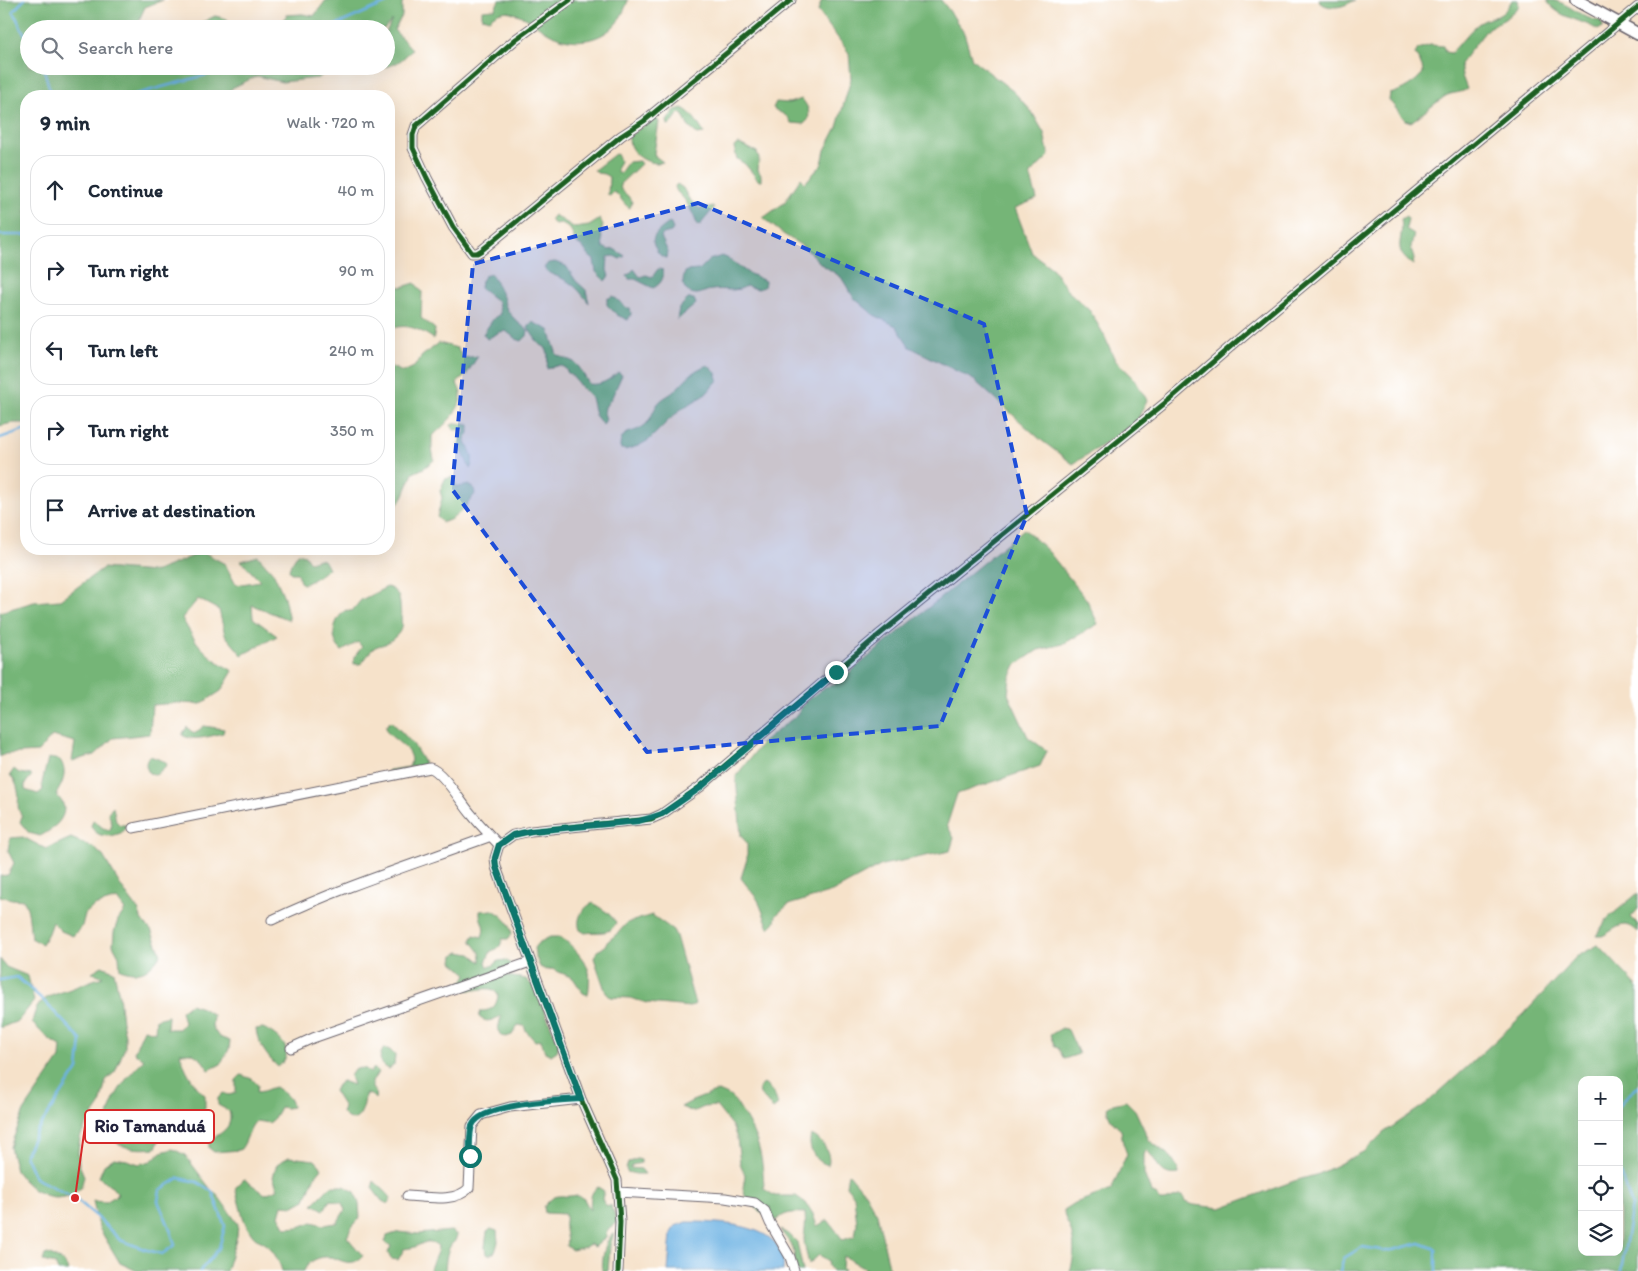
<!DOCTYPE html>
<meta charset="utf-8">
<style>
:root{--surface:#fff;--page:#f2f2f3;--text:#1f2937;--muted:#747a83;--line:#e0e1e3}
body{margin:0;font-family:Itim,sans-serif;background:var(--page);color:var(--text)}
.controls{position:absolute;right:15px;bottom:15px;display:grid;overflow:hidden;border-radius:10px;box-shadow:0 5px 20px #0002}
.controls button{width:45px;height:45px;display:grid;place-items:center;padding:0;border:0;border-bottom:1px solid var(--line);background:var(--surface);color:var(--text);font:25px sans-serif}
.stop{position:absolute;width:15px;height:15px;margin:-11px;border:4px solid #0f766e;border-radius:50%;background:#fff}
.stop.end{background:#0f766e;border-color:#fff;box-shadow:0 1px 5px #0008}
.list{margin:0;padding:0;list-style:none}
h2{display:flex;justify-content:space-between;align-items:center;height:65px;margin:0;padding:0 20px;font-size:21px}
h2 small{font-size:16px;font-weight:400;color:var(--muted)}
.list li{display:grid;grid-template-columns:32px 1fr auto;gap:15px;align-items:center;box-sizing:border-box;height:70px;margin:0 10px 10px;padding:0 10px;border:1px solid var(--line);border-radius:20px}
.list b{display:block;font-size:19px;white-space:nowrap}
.list em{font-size:16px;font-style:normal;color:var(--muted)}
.icon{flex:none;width:28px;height:28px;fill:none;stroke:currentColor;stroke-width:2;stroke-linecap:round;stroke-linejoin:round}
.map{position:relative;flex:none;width:1638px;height:1271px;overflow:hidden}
.search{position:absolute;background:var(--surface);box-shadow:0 5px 20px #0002;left:20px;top:20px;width:375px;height:55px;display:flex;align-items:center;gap:12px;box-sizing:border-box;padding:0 18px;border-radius:28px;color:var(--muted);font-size:19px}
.panel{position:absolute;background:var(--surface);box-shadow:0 5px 20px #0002;left:20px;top:90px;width:375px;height:465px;border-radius:20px}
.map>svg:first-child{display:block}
</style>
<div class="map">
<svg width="1638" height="1271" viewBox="0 0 1638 1271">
<rect width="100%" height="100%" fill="#fff"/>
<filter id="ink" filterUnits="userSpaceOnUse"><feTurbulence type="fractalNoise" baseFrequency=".02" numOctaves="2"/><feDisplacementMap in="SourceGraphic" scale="10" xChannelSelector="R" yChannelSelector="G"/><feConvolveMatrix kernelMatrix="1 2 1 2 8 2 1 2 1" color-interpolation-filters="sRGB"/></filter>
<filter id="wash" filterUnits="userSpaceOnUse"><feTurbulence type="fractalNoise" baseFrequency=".0096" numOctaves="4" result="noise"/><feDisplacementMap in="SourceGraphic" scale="20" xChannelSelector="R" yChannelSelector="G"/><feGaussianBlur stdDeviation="1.12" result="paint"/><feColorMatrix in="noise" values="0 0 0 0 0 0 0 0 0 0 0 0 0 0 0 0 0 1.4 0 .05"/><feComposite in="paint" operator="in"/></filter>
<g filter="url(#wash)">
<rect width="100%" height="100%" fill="#f6e2ca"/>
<path fill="#75b577" stroke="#4c6c59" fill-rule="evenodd" d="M0 0H163L145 7 140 18 138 29H29V66H337L318 78 282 82 257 76 232 88 227 96H26V423H12L0 426Z
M326 0H404L402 3V16L394 30 412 49C400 64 389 69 370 67L386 66V32L392 20 384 29H275L287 15 302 14 314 16Z
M499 0H628C626 7 622 15 618 21 603 42 573 46 551 34 539 28 527 17 514 13 504 9 496 13 489 19L482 17V10L495 9Z
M822 0H941L951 13 964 33 972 59 1014 92 1032 112 1044 133 1049 156 1030 174 1037 199 1015 208 1032 253 1053 269 1068 291 1090 311 1104 335 1115 360 1133 377 1147 400 1136 423 1073 464 1041 440 974 380 910 347 896 326 874 315 854 298 841 277 821 264 804 247 783 234 763 218 784 203 801 178 805 183 822 164 825 150 837 127 851 79 849 53 818 11Z
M1319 0H1355C1343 7 1333 10 1320 3Z
M1512 0H1518L1519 6 1505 19 1488 28 1460 64 1462 76 1467 89C1460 94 1451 92 1444 97 1433 105 1422 114 1411 122L1405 120 1389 100 1390 94C1402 91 1416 82 1423 73L1422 66 1415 54 1418 49 1430 45 1443 46 1445 52 1451 53C1460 44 1468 32 1478 24 1495 13 1500 22 1512 0Z
M1548 0C1568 0 1581 20 1601 21L1603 27 1598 30C1581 19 1561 19 1548 3Z
M215 16 227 19 237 29H195L203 22Z
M802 99C808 107 810 111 808 120L804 124 791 123C787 113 780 114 773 108L776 102 789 103Z
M682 108C692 112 698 124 704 133L697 134 688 126 682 113H679L671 124 668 125 667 121 675 110Z
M653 119H657L659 122 654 153 655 156 663 162C649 167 626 152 629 136Z
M739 144 757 152 759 158 758 170 761 175V181H759L745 164 737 159 734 147Z
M615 154 618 155 620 161 617 167V173H620L628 162 639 161 641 164 620 184 621 190 628 196 632 202 630 208C623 205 621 196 614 192L610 196 608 195 609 177 604 174 597 173 594 170Z
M677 184 683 188 689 199 700 209 713 206 714 208 700 225H697C695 217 689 206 684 199 680 194 676 193 675 186Z
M554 215 575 228 589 226 600 219 603 225 601 232 603 247 609 250 614 249 625 256 620 259 614 256 608 257 607 270 609 276 605 281 596 272 594 260 589 256 582 246 576 243 571 230 561 223 555 224 550 220Z
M1406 216 1408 219 1406 229 1414 234 1411 247 1414 259 1413 265C1390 249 1405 240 1401 219Z
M670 222 673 229 671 232 663 234 661 237 668 252 667 258C660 257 658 253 655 247 648 236 662 229 670 222Z
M722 256 727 258 748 273 765 281 764 287 758 289 746 286C736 293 723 288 712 290 706 290 702 294 697 294 683 294 680 281 686 271L699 270 709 260Z
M555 262 566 266 576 281 586 290 589 303C582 294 575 285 565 280 557 275 550 276 544 268L548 263Z
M634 269 640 277 646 275 652 277 658 269 663 270C665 278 660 285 653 288L635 279H629L627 276Z
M491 274C495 279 501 293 504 299 505 303 504 304 506 307 511 317 519 324 528 330L527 336 522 341 516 339 506 331 500 332 487 339 483 334 494 318 500 314 498 302 480 288 481 281 484 276Z
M415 283 422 292 421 318 435 329 434 339C419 329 406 322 389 330V285L402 287Z
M613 296 627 308H630L631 314 628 320 617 315 607 305V299Z
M688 299H694L696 304 677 320 679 308Z
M532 322 549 330 557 355 574 362 579 367 589 384C600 386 610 380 618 372L622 375 612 397 605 407 604 413 606 419 603 425 595 415 591 397 581 387 573 377 568 373 565 368 559 365 547 369 548 353 545 347 539 344 528 328Z
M439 343 457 348 463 358 478 356 466 375 457 383C458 386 461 391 461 394 462 410 443 427 432 436V448L434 460 424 468 413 473 403 497 389 516V363L391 367 403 372 414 367 422 356Z
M708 365 717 374 718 380 706 394 680 410 669 420 649 440 638 446 625 450 620 448C620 428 634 435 645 425 651 420 653 411 657 405 661 399 666 397 672 393 685 381 690 371 708 365Z
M457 423 469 425V433L465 439C470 450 476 459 470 469L463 453 458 450V444L466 429 454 430 451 425Z
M452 477 457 487 469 485 474 488 475 494C467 504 456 521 442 522L437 517 442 498 440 491 445 479Z
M1024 529 1048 551 1087 600 1098 624 1063 644 1038 650 1016 665 1010 678 1008 694 1028 737 1047 751 1040 766 957 794 947 825 954 838 950 851 882 865 832 892 788 905 776 915 775 922 769 928 758 900 741 878 747 859V843L741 836 736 776 762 743 797 715 806 701 821 690 837 683Z
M203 552 225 564 236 585 260 581 241 561 258 556 274 574 284 597 289 620 252 605 253 618 277 636 242 655 225 635 219 610 198 599 182 618C197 646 205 655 233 671L221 691 201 704 176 703 152 705 150 734 113 738 95 755 72 761 75 742 52 736 38 752 5 754 0 757V612L34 602 60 600 103 568 154 572Z
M298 553 305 555 308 560 310 562 319 559 323 560 328 568C324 573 310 582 303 584L300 582 297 573H291L289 570 291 564Z
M387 587C396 590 399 595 400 604 401 626 407 631 385 644 382 645 376 646 374 648 369 652 366 659 361 664H354V657L362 647 358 642 342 651C329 640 333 619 346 610L352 611 361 600Z
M391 721 413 744 426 766C414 765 400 770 387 772L389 770 409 767C417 751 396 742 387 732L386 726Z
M204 726 224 729 223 733C211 736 193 742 182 735L187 727 194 734Z
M150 756 166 762 167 765 156 775 149 773C146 767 144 762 150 756Z
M48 758 60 760C68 771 63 784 56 794 58 797 62 801 63 804 68 818 51 831 40 836L29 833 20 822 22 816C15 807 20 801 18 791 17 785 14 779 10 775L14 769 19 773 32 775 25 784V790L38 794 43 790 42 783Z
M113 807 116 821 120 825H126L123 832C112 837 97 839 91 826L93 820 103 828 110 830 112 824 108 812Z
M23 837 46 849 71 838 94 848 103 856 122 888 138 909 142 921 151 930 161 954C148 972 141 976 120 969L119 956 113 945 114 932 118 920 125 910 117 899 94 906 85 914 82 926 73 936 61 931 52 922 48 933 42 944 31 938C29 924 30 913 24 900L12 899 0 896V876L8 875 14 863 8 851 10 838Z
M1638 893V909L1631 917 1638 924V932C1623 917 1616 930 1602 936H1596L1607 919Z
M593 903 608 913 616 922C611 936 598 931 585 933L580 930C576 919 582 908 593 903Z
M493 910C503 916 510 921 512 934L508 939H502C501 947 498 949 491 951L486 962 488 967 494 965 498 961 506 960 511 964 508 969 507 976 526 979 535 988 559 1045 557 1051 551 1055 545 1052 541 1040 535 1041 526 1031 524 1026 518 1025 512 1035 506 1037 501 1036 498 1030 501 1016C492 1020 487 1024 479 1017L481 1011C492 1011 497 1006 498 995L494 990C483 986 474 993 463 989L459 984 464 980 467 974 453 962 454 955 459 952 471 954 481 962C482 950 476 949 471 940L474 935 482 937C487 924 479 922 480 911Z
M652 915 673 930 676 936 695 1004 690 1007 647 1003 630 998 610 997 606 993 594 958 597 951 603 948 607 942 618 933 627 923Z
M550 937C552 937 556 937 558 937 568 939 587 962 589 972 590 975 589 992 588 995L583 993 573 978 552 969 546 970 540 967 535 955 534 948 538 943Z
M1598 945 1638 987V1271H1070C1075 1257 1075 1243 1070 1228 1067 1222 1064 1217 1064 1210L1075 1203 1111 1190 1127 1154 1123 1143 1121 1130C1113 1123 1109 1119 1107 1108L1113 1104 1126 1101 1135 1110 1149 1140 1171 1157 1178 1168 1179 1174C1158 1178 1158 1159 1146 1150L1144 1155V1174L1151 1192 1157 1195 1160 1201C1169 1202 1175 1195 1183 1196L1185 1202 1194 1205 1221 1208 1294 1181 1319 1174 1365 1151 1383 1133 1427 1103 1467 1067 1524 1014 1576 957ZM1582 1080H1619V1252H1582Z
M0 959 6 967 28 976 34 1001 18 1021 0 1028Z
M102 966 114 971 119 995 122 1022 125 1035V1047L115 1072 106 1080 100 1105 85 1127 80 1138 78 1151 79 1164 84 1176 81 1188 70 1196 57 1198 45 1195 34 1190 24 1181 16 1171 10 1147 24 1111 60 1058 61 1046 50 1040 32 1023C37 995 51 997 73 988 83 984 92 980 103 977L92 972Z
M190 1004 202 1008 213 1015 212 1027 219 1037 230 1041 229 1049 221 1064 209 1070 202 1060 192 1053H180C184 1068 193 1085 205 1095V1108C191 1115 171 1123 161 1137 159 1140 157 1145 156 1148 144 1149 128 1150 117 1143 90 1123 127 1074 144 1060L134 1052 144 1029 155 1032 156 1019 168 1016 167 1029H179L184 1023 181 1011Z
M263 1028C278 1035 298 1051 278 1067 268 1058 257 1043 256 1029Z
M1062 1028 1068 1030 1079 1054 1064 1059 1058 1048 1055 1047 1050 1035Z
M384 1048 390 1050 395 1055 394 1065 389 1069C379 1064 378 1057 384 1048Z
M360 1068 366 1069 370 1073 374 1068 378 1073 372 1081V1088L376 1093 375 1099 371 1095 365 1094C365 1107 358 1131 342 1113L344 1107 334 1091 337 1085 342 1081 353 1085 350 1076 354 1070Z
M241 1075 252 1079 258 1085 257 1092C264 1092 269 1088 275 1087 283 1093 291 1096 292 1107L286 1108 280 1107 274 1119 269 1123 256 1121C248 1128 248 1141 240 1150L214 1152 209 1148V1142C220 1132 234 1129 229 1111L218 1105V1098L223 1093 229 1095 236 1093V1080Z
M764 1084C772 1090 775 1094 778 1105L773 1109 760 1094 759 1088Z
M718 1091C736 1097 735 1102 745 1117 760 1142 763 1160 764 1189L775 1196H796L806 1203 813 1214 817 1226 828 1220 843 1240 855 1236 857 1224 854 1196 846 1186 848 1173 865 1193 877 1214 890 1271H864L865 1268 843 1256 842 1268 844 1271H832L828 1265 829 1261 819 1255 809 1264C807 1255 804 1247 804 1238 805 1228 806 1225 805 1213 789 1212 784 1213 773 1223L746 1199 743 1188 745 1175 740 1163 737 1138 732 1126 716 1106 704 1107 693 1112 681 1107 692 1101Z
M811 1135C822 1139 832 1154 828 1165 815 1161 807 1149 811 1135Z
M173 1149 185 1155 212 1191 216 1193 238 1224 237 1236 226 1271H137L120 1263 99 1228 93 1201 106 1202 118 1194 110 1185 99 1177 104 1165 114 1158 127 1160 139 1164 151 1161 161 1152Z
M289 1157 315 1160 322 1168 314 1178 305 1200 294 1206 282 1205 279 1216 286 1228 299 1227 312 1222 324 1225 337 1223 345 1210 342 1203 330 1200 324 1210 313 1204 331 1186H344L355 1192 359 1204 360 1218 352 1227 347 1237 363 1256C361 1258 356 1262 353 1262 345 1264 337 1258 330 1257 319 1256 308 1261 304 1271H282C279 1260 272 1248 263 1242 259 1240 255 1239 253 1236 242 1223 240 1203 235 1188L244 1179 265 1194 278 1189 273 1177 277 1164Z
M637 1159 641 1160V1163L632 1165 630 1168 641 1169 645 1174H636L627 1172 626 1169 628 1163Z
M374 1181C380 1187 387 1192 391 1198L388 1204 382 1201 372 1188Z
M598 1187 604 1191 602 1199 605 1205 612 1206 611 1209 613 1210 617 1222C610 1228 606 1228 606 1237L595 1247 590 1244 585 1247 572 1250 566 1246C568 1238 565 1235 565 1228 564 1223 566 1220 565 1214L545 1213 544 1207C550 1199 554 1195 564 1196 573 1197 575 1193 584 1199L590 1210C591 1200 589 1193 598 1187Z
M491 1229 497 1231 498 1242 495 1252 489 1255 486 1254 485 1247 487 1232Z
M780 1230 789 1234 797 1242 803 1271H796L794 1252 790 1243Z
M451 1231 457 1235 455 1241C446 1247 446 1261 445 1271H430C431 1261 438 1255 438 1246 430 1239 425 1242 417 1246 414 1248 408 1248 404 1249L398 1260 391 1259 388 1253 391 1246 385 1242 387 1236 399 1232 418 1234Z
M614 1233 610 1246 608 1271H602C603 1259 603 1241 614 1233Z
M48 1254C56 1258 66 1261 68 1271H58L55 1264 43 1261 45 1255Z"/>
<path fill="#6db2e3" stroke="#486a8f" d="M687 1222C719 1222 790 1223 783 1271H668L671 1233 675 1226Z"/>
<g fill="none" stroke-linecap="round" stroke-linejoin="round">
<path stroke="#6db2e3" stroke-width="2.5" d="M24 0 13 11 29 43
M327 29 393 0
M43 66 51 94 49 96
M129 96 239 66
M26 144V150
M0 235H26
M0 438 26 429
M0 980 17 977 43 1000 81 1040 78 1069 36 1132 25 1155 35 1178 75 1198 96 1216 120 1240 144 1249 162 1254 175 1245 169 1226 158 1201 160 1190 179 1178 197 1182 212 1191 225 1226 219 1248 200 1271
M1619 1106 1627 1096 1638 1087
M1619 1168 1632 1206 1621 1271
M1340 1271 1344 1258 1362 1247 1388 1251 1420 1243 1436 1249V1271"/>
</g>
</g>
<g filter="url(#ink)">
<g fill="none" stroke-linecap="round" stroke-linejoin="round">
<g stroke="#6c656d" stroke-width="11">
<path id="minor" d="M570 0 516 39 416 126 413 135V148L427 178 453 227 472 253H477L482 250 621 136 644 121 791 0
M133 828 430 768C443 771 462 804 472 815 480 825 490 835 499 845
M272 920C343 886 418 863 491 836
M291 1048 313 1038 530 962
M618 1192 725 1198 755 1203 765 1211 770 1223 790 1257 794 1270
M407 1196C426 1197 456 1203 469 1188L472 1126 481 1115 510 1107 581 1099
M618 1271 620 1222 617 1180 581 1099 496 867 495 858 499 845 513 835 531 831 651 819 662 814 700 787 880 634 1170 399 1244 335 1638 7"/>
</g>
<g stroke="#6c656d" stroke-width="14">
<path id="tertiary" d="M1576 0 1638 34"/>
</g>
<use href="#minor" stroke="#fff" stroke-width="9"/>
<use href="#tertiary" stroke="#fff" stroke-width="11"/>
<g stroke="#fff" stroke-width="8">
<path id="cycleway" d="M570 0 516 39 416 126 413 135V148L427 178 453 227 472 253H477L482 250 621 136 644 121 791 0
M618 1271 620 1222 617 1180 581 1099 496 867 495 858 499 845 513 835 531 831 651 819 662 814 700 787 880 634 1170 399 1244 335 1638 7"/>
</g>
<use href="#cycleway" stroke="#1b5e20" stroke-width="5"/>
</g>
</g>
<g fill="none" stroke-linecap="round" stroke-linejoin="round" filter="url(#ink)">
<path stroke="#0f766e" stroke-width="6" d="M470 1156C470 1147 469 1134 472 1126 480 1104 559 1100 581 1099L496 867 495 858 499 845 513 835 531 831 639 821 662 814 700 788 836 672"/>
</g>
<path fill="#1d4ed8" fill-opacity="0.2" stroke="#1d4ed8" stroke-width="4" stroke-dasharray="10 6" stroke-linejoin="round" d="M698 203 984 324 1027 515 940 726 647 752 452 489 473 264Z"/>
<path fill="none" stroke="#d62828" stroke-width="2" d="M75 1198L85 1126"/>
<circle fill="#d62828" stroke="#fff" stroke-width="2" cx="75" cy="1198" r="5"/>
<rect fill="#fff" stroke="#d62828" stroke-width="2" x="85" y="1110" width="129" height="33" rx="5"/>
<g font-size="18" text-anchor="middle" font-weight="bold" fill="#22223b">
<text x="150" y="1132">Rio Tamanduá</text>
</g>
</svg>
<div class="controls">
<button>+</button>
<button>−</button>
<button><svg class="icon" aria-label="locate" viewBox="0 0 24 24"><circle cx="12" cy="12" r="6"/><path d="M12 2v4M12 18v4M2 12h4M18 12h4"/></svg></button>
<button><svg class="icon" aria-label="layers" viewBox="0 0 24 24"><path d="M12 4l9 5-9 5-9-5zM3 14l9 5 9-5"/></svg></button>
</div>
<div class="stop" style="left:470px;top:1156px"></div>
<div class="stop end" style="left:836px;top:672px"></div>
<div class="search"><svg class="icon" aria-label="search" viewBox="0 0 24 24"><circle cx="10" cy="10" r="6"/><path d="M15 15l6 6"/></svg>Search here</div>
<section class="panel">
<h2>9 min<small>Walk · 720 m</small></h2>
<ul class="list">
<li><svg class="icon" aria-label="ahead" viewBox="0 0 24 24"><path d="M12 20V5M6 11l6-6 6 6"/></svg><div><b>Continue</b></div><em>40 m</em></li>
<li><svg class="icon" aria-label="right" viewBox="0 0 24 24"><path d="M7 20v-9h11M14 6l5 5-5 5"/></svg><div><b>Turn right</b></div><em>90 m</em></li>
<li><svg class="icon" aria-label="left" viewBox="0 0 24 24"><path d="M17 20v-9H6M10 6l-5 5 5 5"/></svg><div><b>Turn left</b></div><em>240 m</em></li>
<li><svg class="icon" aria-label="right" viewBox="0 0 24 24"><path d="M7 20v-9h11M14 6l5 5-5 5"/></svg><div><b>Turn right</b></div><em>350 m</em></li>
<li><svg class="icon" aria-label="arrive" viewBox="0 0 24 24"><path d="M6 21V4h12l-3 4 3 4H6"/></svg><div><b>Arrive at destination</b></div></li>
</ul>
</section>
</div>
